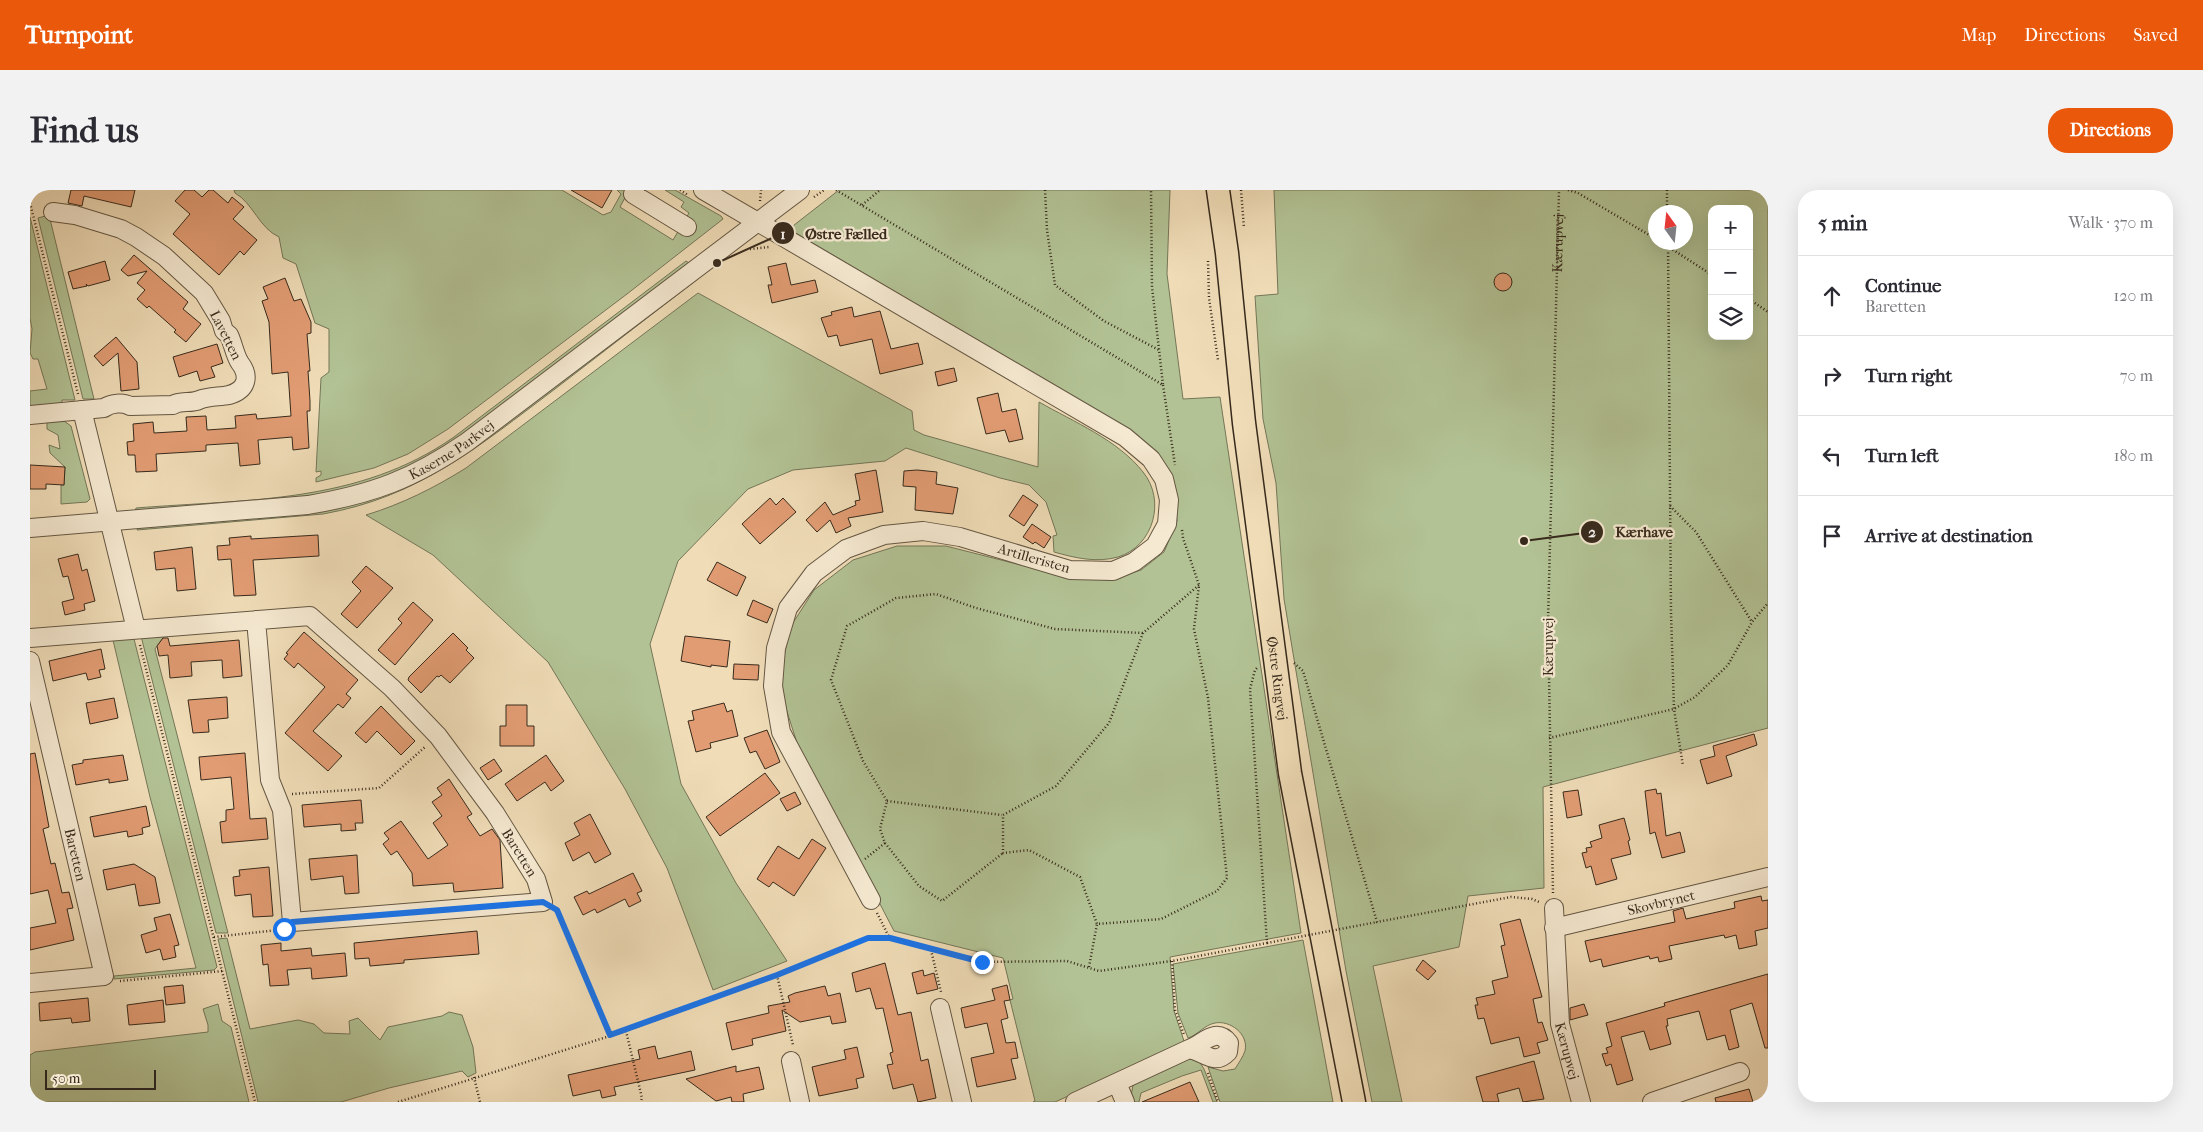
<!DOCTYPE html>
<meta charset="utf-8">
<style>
:root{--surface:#fff;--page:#f2f2f3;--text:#2b2b33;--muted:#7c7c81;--line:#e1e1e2;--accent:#ea580c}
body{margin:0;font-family:"IM FELL French Canon",serif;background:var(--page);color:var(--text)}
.controls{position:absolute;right:15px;top:15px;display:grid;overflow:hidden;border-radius:10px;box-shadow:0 5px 20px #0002}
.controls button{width:45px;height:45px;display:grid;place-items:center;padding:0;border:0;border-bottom:1px solid var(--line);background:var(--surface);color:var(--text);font:25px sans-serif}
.compass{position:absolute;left:1618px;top:15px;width:45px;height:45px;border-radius:50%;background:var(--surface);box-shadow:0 5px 20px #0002;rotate:345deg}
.scale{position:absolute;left:15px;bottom:12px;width:111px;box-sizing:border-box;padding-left:5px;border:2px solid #372a1c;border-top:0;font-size:14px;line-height:18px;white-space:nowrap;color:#372a1c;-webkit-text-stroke:4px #f5e9d1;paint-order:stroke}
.stop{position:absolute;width:15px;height:15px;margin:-11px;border:4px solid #1a73e8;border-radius:50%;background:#fff}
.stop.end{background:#1a73e8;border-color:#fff;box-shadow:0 1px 5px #0008}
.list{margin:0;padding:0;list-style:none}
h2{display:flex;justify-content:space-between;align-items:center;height:65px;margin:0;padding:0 20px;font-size:21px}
h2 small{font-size:16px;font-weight:400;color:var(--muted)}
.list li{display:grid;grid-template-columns:32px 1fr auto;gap:15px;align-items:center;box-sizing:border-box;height:80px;padding:0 20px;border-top:1px solid var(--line)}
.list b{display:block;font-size:19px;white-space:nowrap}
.list p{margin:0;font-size:16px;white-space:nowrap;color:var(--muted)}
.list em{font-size:16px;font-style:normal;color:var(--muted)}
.icon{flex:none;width:28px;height:28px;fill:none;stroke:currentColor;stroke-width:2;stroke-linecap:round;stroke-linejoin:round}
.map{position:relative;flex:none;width:1738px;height:912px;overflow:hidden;border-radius:20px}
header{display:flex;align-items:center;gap:30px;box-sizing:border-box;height:70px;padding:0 25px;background:var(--accent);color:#fff}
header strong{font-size:24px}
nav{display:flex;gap:28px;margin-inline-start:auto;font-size:18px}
.intro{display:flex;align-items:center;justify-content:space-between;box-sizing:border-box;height:120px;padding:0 30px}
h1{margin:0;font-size:35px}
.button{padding:12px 22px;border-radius:20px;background:var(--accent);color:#fff;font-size:18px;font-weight:700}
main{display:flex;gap:30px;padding:0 30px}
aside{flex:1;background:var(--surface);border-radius:20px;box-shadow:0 5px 20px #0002}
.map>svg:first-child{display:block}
</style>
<header>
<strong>Turnpoint</strong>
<nav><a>Map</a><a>Directions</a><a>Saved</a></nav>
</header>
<div class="intro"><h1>Find us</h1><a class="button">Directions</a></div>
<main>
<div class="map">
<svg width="1738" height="912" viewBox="0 0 1738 912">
<rect width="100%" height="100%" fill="#f0ddb8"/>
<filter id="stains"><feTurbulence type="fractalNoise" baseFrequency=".004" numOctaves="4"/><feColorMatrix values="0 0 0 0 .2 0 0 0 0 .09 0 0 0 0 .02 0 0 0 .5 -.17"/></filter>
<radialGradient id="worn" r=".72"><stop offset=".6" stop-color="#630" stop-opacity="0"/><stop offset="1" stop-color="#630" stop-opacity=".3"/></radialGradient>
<path fill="#b2c294" stroke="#747658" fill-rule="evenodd" d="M204 0H532L573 25 581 22 591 4 587 0H599L590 17 643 50 659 23 651 17 654 12 635 0H645L691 26 693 29 597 104 418 239 378 264 344 278 286 292V288L291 285V281L286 282 291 188 299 182V139L285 133 266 74 253 68 249 47C229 38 223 13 205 3Z
M809 0H1140L1137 84 1153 209 1190 207 1271 743 1140 767 1144 821 1154 851 1148 856 1025 912H1003L1005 911 980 810 983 809 973 768 864 741 768 556 752 506 753 470 761 436 784 400 823 370 867 356H916L1030 385 1078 390 1111 380 1134 362 1147 331 1144 295 1093 236 759 39Z
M1244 0H1738V538L1513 597 1514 698 1438 706 1429 757 1343 776 1372 912H1342L1316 781 1254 409 1246 293 1233 229 1225 106 1248 104ZM1682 19H1719V146H1682ZM1626 22H1656V52H1626Z
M19 25 64 209H53L8 28Z
M0 27 45 210H32V215L0 218V201L17 199 8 169H3L0 163 2 139 0 128Z
M656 71 659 73 425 251C396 271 360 289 325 298 256 315 177 316 105 322L106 318C218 309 328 314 424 247Z
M667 86 669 88C621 125 573 162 525 199 449 256 389 307 293 324L107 340 108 337 346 307Z
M668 103 882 221 884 240 894 245 1008 277 1009 212C1044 232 1088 250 1113 282 1136 310 1124 356 1088 367 1067 373 1045 368 1024 362L1023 346 1027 345 1016 312 999 295 970 288 876 258 855 271 763 280 718 299 648 371 620 454 651 594 706 693 757 771 683 800 637 678 595 599 518 472 403 365 336 325C372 314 404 298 436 278Z
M34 231 41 236 60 309 57 312 31 314V295H34L35 277 20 263 19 255 30 259 28 245 17 239V232Z
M135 445 125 459 198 743H186L111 446Z
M102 448 104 449 187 777 184 780 84 789V786L166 778 120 607 83 450Z
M197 748 220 839 268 830 284 834 294 843 320 844 319 831 328 828 350 850 358 837 412 826 419 822 432 825 443 857 446 883 438 887 432 881 359 898 311 912H228L188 749Z
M1273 750 1303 912H1190L1178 877 1193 881 1205 879C1208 874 1213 867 1215 861 1219 844 1200 830 1185 833 1174 835 1168 845 1158 848L1148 823 1143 774Z
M188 814 192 831 201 837 219 912H0V865L5 862 178 842V835L173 819Z
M1159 869 1169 871 1174 879 1187 912H1183L1171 880 1152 886 1111 903 1109 912H1104L1101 906 1103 895Z"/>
<path fill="#e29c73" stroke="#372a1c" d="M41 0H105L101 17 54 6 52 16 38 13Z
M155 0H164L172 7 179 0H183L198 13 202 7 214 17 203 29 227 50 214 65 210 61 189 85 143 44 160 24 145 11Z
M541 0H582L572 18Z
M104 65 158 112 153 119 171 134 156 152 144 142 146 140 119 116 117 118 107 109 115 100 107 93 117 81 98 86 91 80Z
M75 71 80 90 58 96 56 94 57 96 43 99 38 82Z
M756 73 761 95 785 90 788 102 742 113 738 95H742L738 77Z
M1464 92a9 9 0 1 1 18 0a9 9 0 1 1-18 0Z
M255 88 264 111 271 109 281 132V143L277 144 280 181H278L280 211V221H277L279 258 263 260 262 247 228 250 230 274 210 276 208 253 176 255V261L126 264 127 281 106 282 105 265H98L97 252 104 251 103 234 123 232 124 243 157 241 156 227 176 226 177 240 206 238 205 226 226 224 227 229 261 226 258 182 242 184 239 132 232 111 238 109 233 97Z
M822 117 824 127 850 121 861 159 888 153 893 174 850 184 842 149 810 156 807 145 798 147 791 128 802 125 801 122Z
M86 147 107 172 109 199 91 201 88 163 73 176 64 166Z
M187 154 193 173 181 177 185 187 170 191 167 181 149 187 143 167Z
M924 178 927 191 908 196 905 182Z
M968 203 972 222 986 219 993 249 979 252 975 240 956 244 947 208Z
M0 275 35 277 34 295 16 294V299H0Z
M846 280 853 322 818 328 821 336 806 343 800 330 787 342 776 330 795 312 803 325 826 315 825 311 830 310 825 284Z
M887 280 907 282 906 294 928 298 923 324 885 320 886 297 873 296 874 281Z
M993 305 1008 315 994 336 979 326Z
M740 308 746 315 753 308 766 322 730 354 712 334Z
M1002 334 1021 347 1014 358 1005 352 1003 354 993 347Z
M288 345 289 366 223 370 226 405 204 406 201 369 188 370 187 356 200 355 199 348 221 346V349Z
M162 357 166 399 147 401 145 378 126 380 124 362Z
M48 364 52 381 57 379 65 411 54 414 55 420 35 425 32 412 44 409 38 386 33 387 28 369Z
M687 372 716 387 707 406 677 390Z
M336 376 363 398 327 438 311 424 331 401 322 392Z
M723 410 743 419 737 433 717 425Z
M383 412 403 430 365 475 348 460 372 433 368 429Z
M274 442 328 490 316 504 321 508 313 518 308 514 283 541 312 566 298 581 255 543 295 497 268 473 264 478 254 469 258 464 256 463Z
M423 443 438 458 436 460 444 468 420 493 411 485 409 487 407 486 391 503 378 490 379 487Z
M655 446 700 451 697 477 681 475V477L651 471Z
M133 448H138L140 456 209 450 212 486 193 488 192 470 161 472 162 486 140 488 138 465 129 466 127 456Z
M71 459 75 479 69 480 71 487 58 490 56 483 23 491 19 471Z
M704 474 729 475 728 490 703 489Z
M197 507 198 528 178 530 179 542 163 543 158 510Z
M84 508 88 528 60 534 56 513Z
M694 513 697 522 702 520 708 546 680 553 681 558 666 562 658 531 664 530 662 521Z
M476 515H497V536H504V556H470V536H476Z
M351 516 385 551 371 565 347 541 336 553 325 543Z
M737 540 750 572 735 579 726 561 720 563 714 548Z
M1724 544 1727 555 1696 566 1702 586 1677 594 1670 570 1685 566 1683 556Z
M5 563 19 637 13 639 21 674 25 673 32 703 39 702 43 718 37 719 44 750 0 760V738L26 733 18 700 0 704V564Z
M215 563 220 629 236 628 238 649 192 653 190 632 196 631V620L204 619 201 587 171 590 169 567Z
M93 565 98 590 79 593V589L46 595 42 575 53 573V570Z
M516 565 534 591 521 601 515 592 487 611 475 594Z
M464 569 472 581 458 590 450 578Z
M735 583 750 603 690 646 676 627Z
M419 589 442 624 437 627 450 646 462 639 470 650 473 698 424 702 423 693 383 696 382 683 367 661 361 665 353 654 359 649 354 643 371 631 398 669 418 655 403 633 412 626 402 612 412 605 407 598Z
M1626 599 1627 604 1631 603 1636 646 1650 642 1655 662 1632 668 1625 642 1620 644 1615 601Z
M1548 600 1552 625 1537 628 1533 602Z
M765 602 771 614 757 621 750 609Z
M331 610 333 633H325L326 640 311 641V634L274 637 272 615Z
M116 616 120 636 112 638 113 644 98 647 97 641 64 647 60 627Z
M560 624 581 664 565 673 559 662 543 671 535 653 550 645 544 633Z
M1594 628 1600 650 1598 651 1601 664 1581 669 1587 689 1566 695 1561 676 1556 678 1552 663 1557 662 1556 658 1562 657 1560 652 1572 648 1569 635Z
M782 649 796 658 764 706 743 692 739 697 727 689 748 656 769 669Z
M327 665 329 703 315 704 313 686 281 690 279 669Z
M104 674 125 687 130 713 109 716 105 694 77 700 73 680Z
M239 677 243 726 223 727 221 704 205 706 203 687 210 686 209 680Z
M603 683 612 701 607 703 611 711 599 717 595 709 567 723 565 719 553 725 544 707 557 701 559 704Z
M1731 706 1732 711 1738 710V738L1725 741 1727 755 1709 759 1706 745 1695 748 1694 745 1639 756 1642 769 1629 772 1628 767 1620 769 1619 766 1573 777 1571 769 1560 772 1555 751 1645 732 1643 721 1653 718 1656 729 1705 718 1704 712Z
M140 724 149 755 144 756 146 767 133 770 130 759 116 763 111 745 127 740 124 728Z
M1490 729 1512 807 1503 809 1508 833 1512 832 1518 850 1507 853 1510 863 1494 867 1489 847 1461 854 1454 828 1448 829 1445 815H1448L1446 808 1465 804 1462 791 1478 787 1471 756 1475 755 1470 734Z
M447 741 449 764 374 770V773L340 776 339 768 325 769 324 753Z
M251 753V761L281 758 282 766 315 763 317 786 282 789 281 778 257 780 259 795 240 796 238 774 233 775 231 755Z
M1393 770 1406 781 1398 790 1386 780Z
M855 773 868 825 881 822 891 871 898 869 906 908 888 912 883 894 863 899 857 875 863 874 860 863 863 862 853 818 846 819 840 798 826 802 822 783Z
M893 780 894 786 904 783 908 799 887 804 882 783Z
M1738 784V858H1735L1722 813 1700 820 1709 857 1699 860 1695 845 1677 850 1669 821 1637 829 1638 836H1636L1641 854 1620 860 1614 841 1591 847 1603 890 1587 895 1581 874 1576 876 1572 864 1578 863 1576 858 1582 856 1576 833 1635 816 1634 813Z
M153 795 155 813 136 815 134 797Z
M977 795 980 810 974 811 978 828 971 830 976 853 985 852 988 868 981 869 986 889 947 897 941 868 964 863 957 833 935 838 931 818 965 810 962 799Z
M795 796 798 806 810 803 816 832 802 834 800 826 770 832 752 820 756 841 722 849 723 855 702 860 696 833 739 823 738 816 760 812 758 806 765 803Z
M58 808 60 831 42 833 41 828 10 831 9 813Z
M133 810 135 832 99 835 97 815Z
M1554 814 1558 825 1540 830V818Z
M625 856 628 869 661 861 665 880 584 897 586 905 572 908 570 900 543 906 538 885 610 869 608 860Z
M827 857 834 887 826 889 828 898 789 906 782 877 816 869 814 860Z
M1504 871 1514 909 1493 912 1489 898 1467 904 1469 912H1453L1446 887Z
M706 876V882L729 877 734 899 713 904 714 912H702L701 907 686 911 656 889Z
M1160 892 1169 912H1112Z
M1719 899 1723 912H1686L1685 908Z"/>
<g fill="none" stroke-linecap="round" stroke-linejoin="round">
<g stroke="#655743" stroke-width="20">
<g id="minor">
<path d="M605 0 603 4 657 37"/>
<path d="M673 0 1095 247 1121 269 1134 289 1139 310 1137 334 1125 356 1104 372 1083 381 1040 380 930 347 893 341 854 345 816 359 784 383 758 418 746 458 743 496 751 542 841 710"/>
<path d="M52 220 106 439"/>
<path d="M0 225 74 218C81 213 93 212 100 216L143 215C151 210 160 214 169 210 179 206 189 207 199 205 217 200 220 186 210 173 205 166 203 153 199 145L194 141 191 131 174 103 134 66 106 47 91 39 45 25 23 22"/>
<path id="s2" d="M0 338 278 315C343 304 383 289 437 252L770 0"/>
<path id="s3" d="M0 448 280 426 362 498 408 546 465 623 506 689 513 712 262 732 252 620 240 590 226 430"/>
<path id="s4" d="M0 471 74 786 0 793"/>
<path id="s5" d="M1524 718 1530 834 1551 912"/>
<path id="s6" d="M1524 738 1738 687"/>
<path d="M910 818 932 912"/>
<path d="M761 871 770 912"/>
<path d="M1087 893 1095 912"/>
<path d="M1045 912 1159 859C1173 854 1186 836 1199 853L1198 862C1184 877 1174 861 1159 859"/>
<path d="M1622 912 1710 882"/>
</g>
</g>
<g stroke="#372a1c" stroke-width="25">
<g id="major">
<path id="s7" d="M1188 0 1197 63 1214 233 1260 583 1324 912"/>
</g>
</g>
<g stroke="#372a1c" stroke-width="2.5" stroke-dasharray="1 2.5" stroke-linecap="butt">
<path d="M650 0 658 5"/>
<path d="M806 0 1133 195 1122 97 1121 0"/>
<path d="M1015 0 1017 40 1025 95 1074 131 1129 160"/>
<path d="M1211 0 1214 38"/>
<path d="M1538 0 1548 3 1626 49"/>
<path d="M1637 0V22"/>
<path d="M784 7 794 0"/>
<path d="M730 11 731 0"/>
<path d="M0 13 48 204"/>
<path d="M832 15 850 0"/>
<path d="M1631 52 1682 85"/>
<path d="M1638 52 1641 423 1644 519 1653 576"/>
<path d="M720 59 739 57"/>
<path d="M1178 71 1179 108 1188 170"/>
<path d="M1719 109 1738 122"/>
<path d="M1133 195 1145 275"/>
<path d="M1640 316 1666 342 1722 432"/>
<path d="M1152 340 1153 348 1169 395 1164 439 1178 508 1197 688 1187 701 1131 729 1067 734 1050 687 999 660 973 663V625L1026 596 1079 533 1113 443 1169 395"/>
<path d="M110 455 225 912"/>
<path d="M1264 473 1273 481 1347 732 1481 707 1502 709 1509 712"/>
<path d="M1519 548 1644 519 1665 507 1698 475 1722 432 1738 413"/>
<path d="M262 604 349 598 395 557"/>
<path d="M857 611 972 625"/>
<path d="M855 653 889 696 912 711 973 663"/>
<path d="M835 669 855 653 850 639 857 611 833 571 801 490 817 436 866 408 906 404 946 418 1025 439 1113 443"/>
<path id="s1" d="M1523 703 1518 432 1529 0"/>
<path d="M527 720 580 845"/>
<path d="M847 723 859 747"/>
<path d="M184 747 248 740"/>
<path d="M901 760 911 802"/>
<path d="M1142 771 1145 820 1154 845"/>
<path d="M1059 777 1067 734"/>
<path d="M747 785 763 855"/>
<path d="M90 791 193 781"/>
<path d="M596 841 612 908 611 912"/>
<path d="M1178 883 1188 912"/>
<path d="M444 887 450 912"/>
<path d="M368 912 596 841 747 785 838 749 859 748 952 772 1037 771 1069 781 1142 771 1237 753 1220 499 1225 480 1227 478"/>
</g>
<use href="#minor" stroke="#f5e9d1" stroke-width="18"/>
<use href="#major" stroke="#f0ddb8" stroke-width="22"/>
<path stroke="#372a1c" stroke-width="2.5" stroke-dasharray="1 2.5" stroke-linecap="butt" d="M1237 753 1347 732"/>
</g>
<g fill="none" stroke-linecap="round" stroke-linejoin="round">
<path stroke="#1a73e8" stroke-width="6" d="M254 739 262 732 513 712 527 720 580 845 747 785 838 748H860L952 772"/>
</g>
<g text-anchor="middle" stroke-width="4.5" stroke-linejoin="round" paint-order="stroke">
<g font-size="14" fill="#372a1c" stroke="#f5e9d1">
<text dy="5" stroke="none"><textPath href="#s1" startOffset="650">Kærupvej</textPath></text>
<text transform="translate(196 145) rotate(63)" y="5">Lavetten</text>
<text dy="5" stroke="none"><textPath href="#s2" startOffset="434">Kaserne Parkvej</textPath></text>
<text transform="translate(1004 368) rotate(16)" y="5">Artilleristen</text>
<text transform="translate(1518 457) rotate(-90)" y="5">Kærupvej</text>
<text dy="5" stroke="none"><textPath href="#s7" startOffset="492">Østre Ringvej</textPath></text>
<text dy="5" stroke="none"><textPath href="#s3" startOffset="599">Baretten</textPath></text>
<text dy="5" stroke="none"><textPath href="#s4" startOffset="199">Baretten</textPath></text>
<text dy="5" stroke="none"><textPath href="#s6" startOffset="110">Skovbrynet</textPath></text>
<text dy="5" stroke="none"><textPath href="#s5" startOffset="144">Kærupvej</textPath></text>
</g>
</g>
<path fill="none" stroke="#372a1c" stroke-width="2" d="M687 73L753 43M1494 351L1562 342"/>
<g fill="#372a1c" stroke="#f5e9d1" stroke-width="2">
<circle cx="687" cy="73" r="5"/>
<circle cx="1494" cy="351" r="5"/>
<circle cx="753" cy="43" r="12"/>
<circle cx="1562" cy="342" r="12"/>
</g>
<g font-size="15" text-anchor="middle" font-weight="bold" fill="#fff">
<text x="753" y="49">1</text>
<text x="1562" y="347">2</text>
</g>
<g font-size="15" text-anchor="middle" font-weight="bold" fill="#372a1c" stroke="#f5e9d1" stroke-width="4.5" stroke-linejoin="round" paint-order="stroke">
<text x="816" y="49">Østre Fælled</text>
<text x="1614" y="347">Kærhave</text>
</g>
<rect width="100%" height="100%" filter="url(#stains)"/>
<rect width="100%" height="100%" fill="url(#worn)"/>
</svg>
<div class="controls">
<button>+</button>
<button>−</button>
<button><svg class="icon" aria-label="layers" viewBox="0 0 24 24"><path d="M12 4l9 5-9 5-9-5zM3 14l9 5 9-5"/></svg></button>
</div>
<svg class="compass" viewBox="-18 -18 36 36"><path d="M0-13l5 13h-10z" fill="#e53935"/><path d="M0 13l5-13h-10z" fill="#7c7c81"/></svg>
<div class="scale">50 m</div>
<div class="stop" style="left:254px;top:739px"></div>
<div class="stop end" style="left:952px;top:772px"></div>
</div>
<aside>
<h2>5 min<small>Walk · 370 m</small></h2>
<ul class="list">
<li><svg class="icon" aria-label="ahead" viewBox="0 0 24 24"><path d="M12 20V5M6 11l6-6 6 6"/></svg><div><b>Continue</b><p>Baretten</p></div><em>120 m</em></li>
<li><svg class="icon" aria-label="right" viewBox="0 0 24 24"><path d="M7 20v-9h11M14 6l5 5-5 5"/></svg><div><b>Turn right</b></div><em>70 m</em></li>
<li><svg class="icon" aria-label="left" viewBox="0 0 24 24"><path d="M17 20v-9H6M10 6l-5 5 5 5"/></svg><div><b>Turn left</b></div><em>180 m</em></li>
<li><svg class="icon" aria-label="arrive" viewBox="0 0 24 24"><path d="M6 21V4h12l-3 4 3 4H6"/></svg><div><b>Arrive at destination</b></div></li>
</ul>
</aside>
</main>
